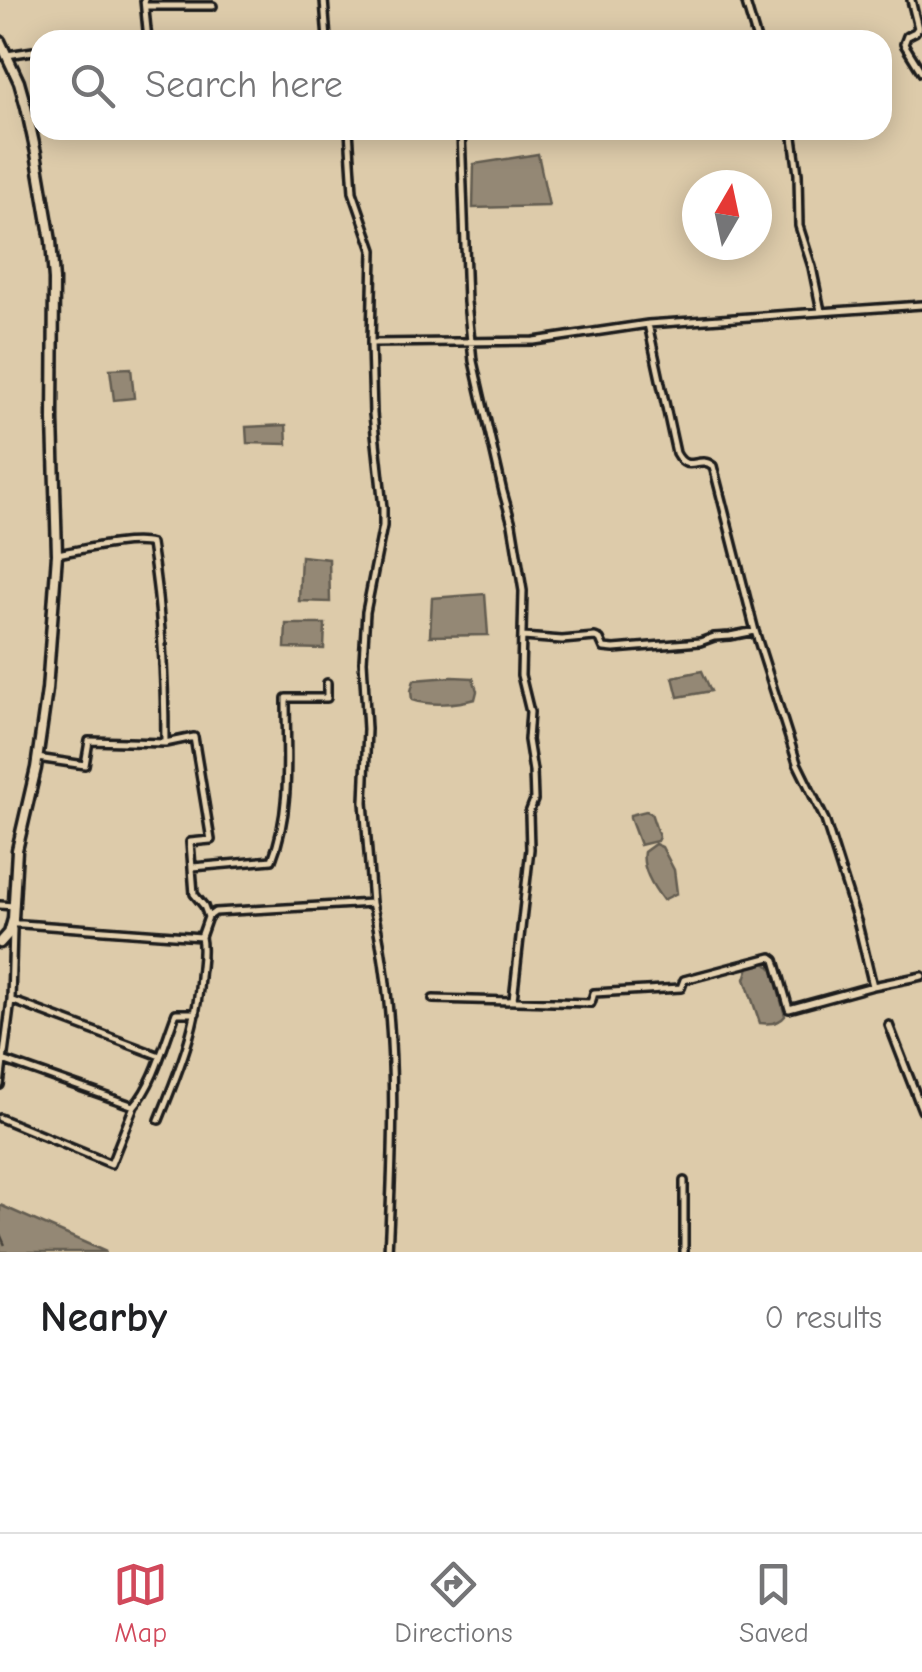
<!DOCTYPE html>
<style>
:root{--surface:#fff;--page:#f2f2f2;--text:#202124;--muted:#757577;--line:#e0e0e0;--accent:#d1495b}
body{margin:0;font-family:"Comic Neue",sans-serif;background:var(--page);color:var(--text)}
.compass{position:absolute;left:682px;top:170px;width:90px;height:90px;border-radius:50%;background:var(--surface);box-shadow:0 5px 25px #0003;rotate:9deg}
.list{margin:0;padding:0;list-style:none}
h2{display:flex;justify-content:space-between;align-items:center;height:130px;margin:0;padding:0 40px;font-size:42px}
h2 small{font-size:32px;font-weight:400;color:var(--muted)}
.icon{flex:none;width:55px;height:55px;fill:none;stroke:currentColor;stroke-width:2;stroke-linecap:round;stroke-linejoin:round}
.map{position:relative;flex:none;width:922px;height:1252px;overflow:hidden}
.search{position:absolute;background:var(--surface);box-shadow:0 5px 25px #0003;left:30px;right:30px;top:30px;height:110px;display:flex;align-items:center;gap:25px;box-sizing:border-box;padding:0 35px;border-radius:30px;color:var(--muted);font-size:38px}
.sheet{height:280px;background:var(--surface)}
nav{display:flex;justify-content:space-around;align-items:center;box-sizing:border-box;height:140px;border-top:2px solid var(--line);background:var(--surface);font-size:28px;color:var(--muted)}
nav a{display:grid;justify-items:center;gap:5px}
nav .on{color:var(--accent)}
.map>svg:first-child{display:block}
</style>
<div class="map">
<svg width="922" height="1252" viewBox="0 0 922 1252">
<rect width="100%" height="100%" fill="#ddcbaa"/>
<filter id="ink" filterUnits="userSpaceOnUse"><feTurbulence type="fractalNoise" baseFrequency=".01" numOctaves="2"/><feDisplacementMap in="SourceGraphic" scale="20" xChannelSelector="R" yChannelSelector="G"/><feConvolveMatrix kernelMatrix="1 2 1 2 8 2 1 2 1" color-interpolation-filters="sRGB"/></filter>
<g filter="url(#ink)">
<path fill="#948874" stroke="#645d51" stroke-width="2.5" d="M538 154 549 206 473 208 474 164Z
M131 368 134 398 114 400 110 369Z
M286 425 287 444 247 443 246 427Z
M301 556 329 559 330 602 299 601Z
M485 594 488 635 430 636 432 598Z
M286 624H325L324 649 285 648Z
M702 671 711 691 678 697 673 677Z
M452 677 473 678 477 691 475 699C457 704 430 706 412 700L411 691 414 680Z
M646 811 651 813 659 837 657 841 640 845 630 818V815Z
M655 844 662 847 674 870 677 893 663 900C653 887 641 869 644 852Z
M765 962 773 970 785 1016C780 1023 769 1024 760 1023L745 979 749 967Z
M0 1205 106 1252H0Z"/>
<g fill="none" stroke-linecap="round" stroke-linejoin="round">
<path stroke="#46423b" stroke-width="2.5" stroke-dasharray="12 10" stroke-linecap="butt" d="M0 1234 8 1252"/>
<g stroke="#1c1c1c" stroke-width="12">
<path id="minor" d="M144 0 148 40
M324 0 327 40
M745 0 757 40
M911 0 918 28 915 32 907 36 904 44 922 73
M145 6H213
M7 55 40 50
M461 130 467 302 473 361 503 492 512 524 523 591 521 675 530 712 528 740 533 771 534 800 529 813 530 849 513 1000
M792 130 798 174 799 226 812 267 821 311
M648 324 676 453C688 475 698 454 713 466L755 631 797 763 825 820 858 924 873 986 922 976
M371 343 534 341 648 324 922 305
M57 554C81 550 129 538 151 544 162 612 165 674 165 743L194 737 211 840 190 842 194 894 204 906 208 917
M523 637 562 640 595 637 600 639 604 648 614 649 700 642 714 637 730 636 755 631
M37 758 85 765 89 741 165 743
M193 867 272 860C292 810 286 752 286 698H327V683
M372 903C399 1017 394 1136 388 1252
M0 905 13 906
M14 921 16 924H22L201 937 208 917 215 912 372 903 364 802 367 729 363 661 366 612 383 526V508L373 414 371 343 373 250 353 192 349 130
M433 999 591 1003 594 993 681 988 684 980 771 957 775 960 789 1009 873 986
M11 1000 160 1056
M889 1025 922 1110
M0 1059 134 1106
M0 1085 11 1000 13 929
M0 1118 111 1164 134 1106C154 1084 165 1041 176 1013H196
M159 1120C178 1073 197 1028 200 977 201 964 204 950 201 937
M684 1252V1181"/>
</g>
<g stroke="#1c1c1c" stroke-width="15">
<path id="major" d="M0 41 19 82 26 107 36 153 51 241 54 280 53 420 57 554 47 690 36 768 17 850 13 919 9 933 0 943"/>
</g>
<use href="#minor" stroke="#e5d2b0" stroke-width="5"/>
<use href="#major" stroke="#e5d2b0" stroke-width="8"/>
</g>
</g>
</svg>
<svg class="compass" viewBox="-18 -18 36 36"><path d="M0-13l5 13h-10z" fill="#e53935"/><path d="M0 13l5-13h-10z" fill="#757577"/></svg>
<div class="search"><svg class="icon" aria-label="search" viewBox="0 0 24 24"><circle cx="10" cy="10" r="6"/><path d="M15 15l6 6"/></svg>Search here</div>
</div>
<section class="sheet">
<h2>Nearby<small>0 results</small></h2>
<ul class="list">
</ul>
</section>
<nav>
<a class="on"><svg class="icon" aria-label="map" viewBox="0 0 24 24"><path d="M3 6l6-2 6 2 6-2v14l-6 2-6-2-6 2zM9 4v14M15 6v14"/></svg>Map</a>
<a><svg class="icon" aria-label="directions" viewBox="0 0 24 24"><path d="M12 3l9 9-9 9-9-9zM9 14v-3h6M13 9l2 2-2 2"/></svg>Directions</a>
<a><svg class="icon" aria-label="saved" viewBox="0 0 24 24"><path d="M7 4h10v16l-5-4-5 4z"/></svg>Saved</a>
</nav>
